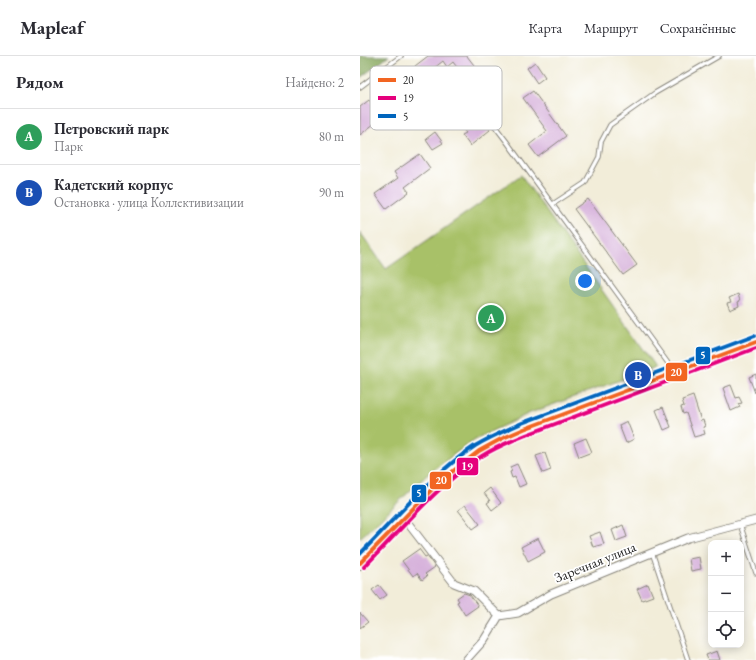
<!DOCTYPE html>
<html lang="ru">
<meta charset="utf-8">
<style>
:root{--surface:#fff;--page:#f7f7f7;--text:#2b2b33;--muted:#7c7c81;--line:#e1e1e2;--accent:#d93025}
body{margin:0;font-family:"EB Garamond",serif;background:var(--page);color:var(--text)}
.controls{position:absolute;right:12px;bottom:12px;display:grid;overflow:hidden;border-radius:8px;box-shadow:0 2px 10px #0003}
.controls button{width:36px;height:36px;display:grid;place-items:center;padding:0;border:0;border-bottom:1px solid var(--line);background:var(--surface);color:var(--text);font:20px sans-serif}
.you{position:absolute;left:225px;top:225px;width:14px;height:14px;margin:-10px;border:3px solid #fff;border-radius:50%;background:#1a73e8;box-shadow:0 0 0 6px #1a73e833}
.badge{display:grid;place-items:center;width:26px;height:26px;border-radius:50%;background:var(--accent);color:#fff;font-size:13px;font-weight:700}
.pin{position:absolute;translate:-50% -50%;border:2px solid #fff;box-shadow:0 1px 4px #0006}
.list{margin:0;padding:0;list-style:none}
h2{display:flex;justify-content:space-between;align-items:center;height:52px;margin:0;padding:0 16px;font-size:17px}
h2 small{font-size:13px;font-weight:400;color:var(--muted)}
.list li{display:grid;grid-template-columns:26px 1fr auto;gap:12px;align-items:center;box-sizing:border-box;height:56px;padding:0 16px;border-top:1px solid var(--line)}
.list b{display:block;font-size:15px;white-space:nowrap}
.list p{margin:0;font-size:13px;white-space:nowrap;color:var(--muted)}
.list em{font-size:13px;font-style:normal;color:var(--muted)}
.icon{flex:none;width:22px;height:22px;fill:none;stroke:currentColor;stroke-width:2;stroke-linecap:round;stroke-linejoin:round}
.map{position:relative;flex:none;width:396px;height:604px;overflow:hidden}
header{display:flex;align-items:center;gap:24px;box-sizing:border-box;height:56px;padding:0 20px;background:var(--surface);border-bottom:1px solid var(--line)}
header strong{font-size:19px}
nav{display:flex;gap:22px;margin-inline-start:auto;font-size:14px}
main{display:flex}
aside{flex:1;background:var(--surface)}
.map>svg:first-child{display:block}
</style>
<header>
<strong>Mapleaf</strong>
<nav><a>Карта</a><a>Маршрут</a><a>Сохранённые</a></nav>
</header>
<main>
<aside>
<h2>Рядом<small>Найдено: 2</small></h2>
<ul class="list">
<li><span class="badge" style="background:#2e9e5b">A</span><div><b>Петровский парк</b><p>Парк</p></div><em>80 m</em></li>
<li><span class="badge" style="background:#1a4fb4">B</span><div><b>Кадетский корпус</b><p>Остановка · улица Коллективизации</p></div><em>90 m</em></li>
</ul>
</aside>
<div class="map">
<svg width="396" height="604" viewBox="0 0 396 604">
<rect width="100%" height="100%" fill="#fff"/>
<filter id="ink" filterUnits="userSpaceOnUse"><feTurbulence type="fractalNoise" baseFrequency=".025" numOctaves="2"/><feDisplacementMap in="SourceGraphic" scale="8" xChannelSelector="R" yChannelSelector="G"/><feConvolveMatrix kernelMatrix="1 2 1 2 8 2 1 2 1" color-interpolation-filters="sRGB"/></filter>
<filter id="wash" filterUnits="userSpaceOnUse"><feTurbulence type="fractalNoise" baseFrequency=".012" numOctaves="4" result="noise"/><feDisplacementMap in="SourceGraphic" scale="16" xChannelSelector="R" yChannelSelector="G"/><feGaussianBlur stdDeviation="0.9" result="paint"/><feColorMatrix in="noise" values="0 0 0 0 0 0 0 0 0 0 0 0 0 0 0 0 0 1.4 0 .05"/><feComposite in="paint" operator="in"/></filter>
<g filter="url(#wash)">
<rect width="100%" height="100%" fill="#f2edd9"/>
<path fill="#a8c167" stroke="#626e42" d="M161 119 296 311 170 357 115 383 68 418 0 482V176L26 213Z"/>
<path fill="#86a75c" stroke="#51623c" d="M0 0H29L0 22Z"/>
<g id="blocks">
<path fill="#d7b2db" d="M68 0H107L127 26 115 35 93 6 87 11 83 5 73 13 77 18 67 26 55 10Z
M175 6 185 21 177 27 167 12Z
M173 35 206 80 178 101 169 89 187 75 163 42Z
M9 44 25 64 18 70 15 67 0 79V51Z
M107 52 118 67 122 64 130 74 110 90 102 79 106 77 95 62Z
M75 76 83 87 73 93 66 83Z
M60 98 70 112 45 131 49 136 26 153 15 138 38 122 34 116Z
M228 143 277 209 263 219 214 153Z
M378 238 380 245 378 246 379 250 370 254 367 247 371 246 369 242Z
M396 318V337H395L389 321Z
M371 329 376 342 379 341 382 347 378 348 380 351 371 355 363 332Z
M333 340 341 365 343 364 345 370 343 371 345 378 334 381 326 357 323 358 321 351 324 350 322 344Z
M303 351 311 371 304 374 296 354Z
M267 365 274 383 266 387 259 369Z
M226 382 232 396 219 401 214 387Z
M185 397 191 414 183 417 176 400Z
M157 408 166 428 159 431 155 421 152 422 150 416 152 415 150 411Z
M130 432 141 447 132 454 127 447 130 445 124 437Z
M105 449 120 468 113 473 98 454Z
M263 469 267 481 256 485 252 474Z
M240 476 244 488 233 491 229 480Z
M178 482 185 496 168 505 161 491Z
M59 493 65 501 67 500 75 511 65 518 67 520 62 524 57 517 53 520 42 505Z
M339 501 341 513 331 515 329 503Z
M288 528 293 540 282 544 277 533Z
M19 529 27 539 20 544 12 534Z
M104 537 110 539 118 550 105 559 97 546 99 545 97 542Z
M0 557 8 566 0 572Z
M357 595 360 604H348L346 599Z"/>
</g>
</g>
<g filter="url(#ink)">
<use href="#blocks" fill-opacity="0" stroke="#87847a" stroke-width="1"/>
<g fill="none" stroke-linecap="round" stroke-linejoin="round">
<g stroke="#87847a" stroke-width="5.5">
<path id="lane" d="M93 15 147 86 313 314
M0 31 41 0
M193 148 225 127 239 101 241 86 250 69 295 37 359 0
M380 468 396 517
M292 496 328 604"/>
</g>
<g stroke="#87847a" stroke-width="9">
<path id="street" d="M44 462 94 527 114 535 139 560
M106 604 124 584 139 560 158 557 191 538 328 482 396 464"/>
</g>
<g stroke="#87847a" stroke-width="14">
<path id="primary" d="M0 507 79 426 99 410 119 395 141 383 164 373 396 286"/>
</g>
<use href="#lane" stroke="#fff" stroke-width="3.5"/>
<use href="#street" stroke="#fff" stroke-width="7"/>
<use href="#primary" stroke="#fff" stroke-width="12"/>
<g stroke="#fff" stroke-width="7">
<path id="bus-1" d="M0 507 79 426 119 395 141 383 164 373 396 286"/>
</g>
<g stroke="#fff" stroke-width="7">
<path id="bus-2" d="M4 511C41 474 78 428 122 400 136 391 151 385 166 379L396 292"/>
</g>
<g stroke="#fff" stroke-width="7">
<path id="bus-3" d="M0 498C37 461 71 419 115 390 130 381 146 374 162 367L394 280"/>
</g>
<use href="#bus-1" stroke="#f26522" stroke-width="4"/>
<use href="#bus-2" stroke="#e5007d" stroke-width="4"/>
<use href="#bus-3" stroke="#0065bd" stroke-width="4"/>
</g>
</g>
<g text-anchor="middle" stroke-width="3.5" stroke-linejoin="round" paint-order="stroke">
<g font-size="14" fill="#1c1c1c" stroke="#fff">
<text transform="translate(235 506) rotate(-22)" y="5">Заречная улица</text>
</g>
</g>
<rect x="10" y="10" width="132" height="64" rx="6" fill="#fff" stroke="#bbb" stroke-width="1"/>
<rect x="18" y="22" width="18" height="4" fill="#f26522"/>
<rect x="18" y="40" width="18" height="4" fill="#e5007d"/>
<rect x="18" y="58" width="18" height="4" fill="#0065bd"/>
<g font-size="11" fill="#1c1c1c">
<text x="43" y="28">20</text>
<text x="43" y="46">19</text>
<text x="43" y="64">5</text>
</g>
<g stroke="#fff" stroke-width="1.5">
<rect x="335" y="290" width="16" height="19" rx="4" fill="#0065bd"/>
<rect x="305" y="306" width="23" height="20" rx="4" fill="#f26522"/>
<rect x="96" y="401" width="23" height="19" rx="4" fill="#e5007d"/>
<rect x="69" y="415" width="23" height="19" rx="4" fill="#f26522"/>
<rect x="51" y="428" width="16" height="19" rx="4" fill="#0065bd"/>
</g>
<g font-size="11" text-anchor="middle" font-weight="bold" fill="#fff">
<text x="343" y="303">5</text>
<text x="316" y="320">20</text>
<text x="107" y="414">19</text>
<text x="81" y="428">20</text>
<text x="59" y="441">5</text>
</g>
</svg>
<div class="controls">
<button>+</button>
<button>−</button>
<button><svg class="icon" aria-label="locate" viewBox="0 0 24 24"><circle cx="12" cy="12" r="6"/><path d="M12 2v4M12 18v4M2 12h4M18 12h4"/></svg></button>
</div>
<div class="you"></div>
<div class="pin badge" style="left:131px;top:262px;background:#2e9e5b">A</div>
<div class="pin badge" style="left:278px;top:319px;background:#1a4fb4">B</div>
</div>
</main>
